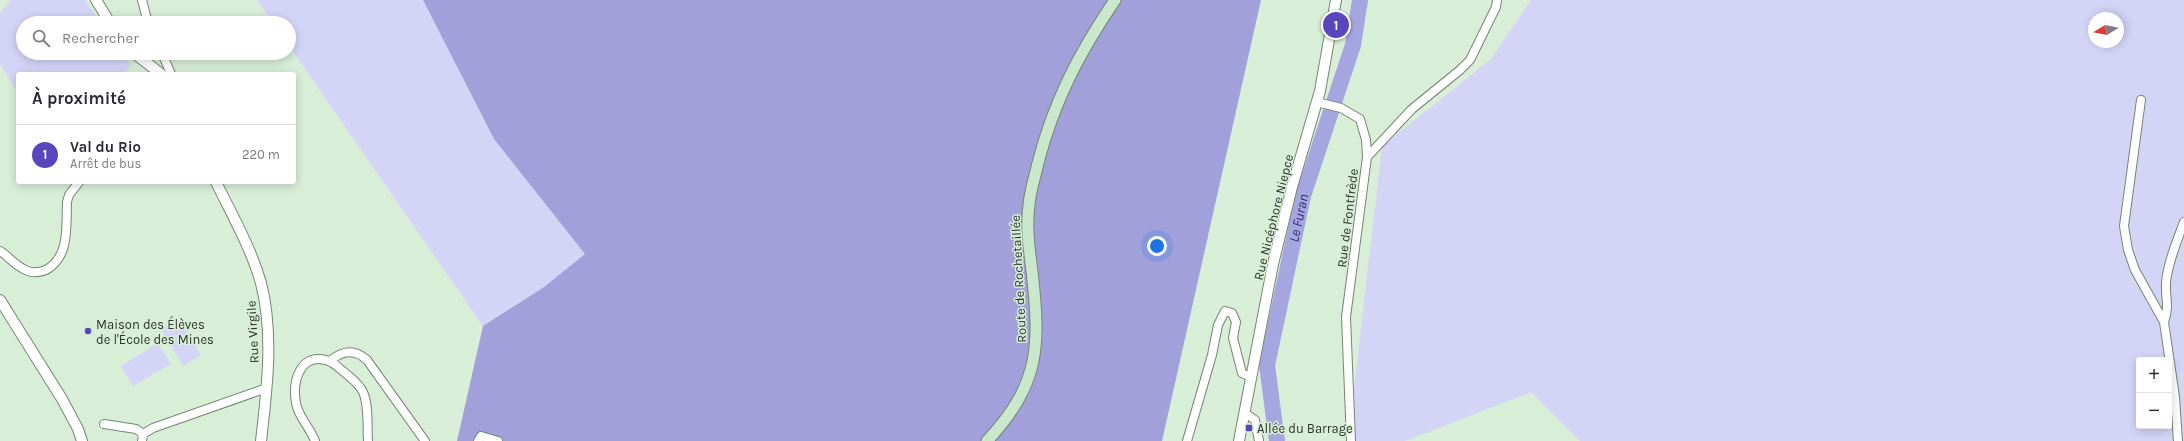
<!DOCTYPE html>
<html lang="fr">
<meta charset="utf-8">
<style>
:root{--surface:#fff;--page:#f7f7f7;--text:#2b2b33;--muted:#7c7c81;--line:#e1e1e2;--accent:#5946be}
body{margin:0;font-family:Karla,sans-serif;background:var(--page);color:var(--text)}
.controls{position:absolute;right:12px;bottom:12px;display:grid;overflow:hidden;border-radius:4px;box-shadow:0 2px 10px #0003}
.controls button{width:36px;height:36px;display:grid;place-items:center;padding:0;border:0;border-bottom:1px solid var(--line);background:var(--surface);color:var(--text);font:20px sans-serif}
.compass{position:absolute;left:2088px;top:12px;width:36px;height:36px;border-radius:50%;background:var(--surface);box-shadow:0 2px 10px #0003;rotate:260deg}
.you{position:absolute;left:1157px;top:246px;width:14px;height:14px;margin:-10px;border:3px solid #fff;border-radius:50%;background:#1a73e8;box-shadow:0 0 0 6px #1a73e833}
.badge{display:grid;place-items:center;width:26px;height:26px;border-radius:50%;background:var(--accent);color:#fff;font-size:13px;font-weight:700}
.pin{position:absolute;translate:-50% -50%;border:2px solid #fff;box-shadow:0 1px 4px #0006}
.list{margin:0;padding:0;list-style:none}
h2{display:flex;justify-content:space-between;align-items:center;height:52px;margin:0;padding:0 16px;font-size:17px}
h2 small{font-size:13px;font-weight:400;color:var(--muted)}
.list li{display:grid;grid-template-columns:26px 1fr auto;gap:12px;align-items:center;box-sizing:border-box;height:60px;padding:0 16px;border-top:1px solid var(--line)}
.list b{display:block;font-size:15px;white-space:nowrap}
.list p{margin:0;font-size:13px;white-space:nowrap;color:var(--muted)}
.list em{font-size:13px;font-style:normal;color:var(--muted)}
.icon{flex:none;width:22px;height:22px;fill:none;stroke:currentColor;stroke-width:2;stroke-linecap:round;stroke-linejoin:round}
.map{position:relative;flex:none;width:2184px;height:441px;overflow:hidden}
.search{position:absolute;background:var(--surface);box-shadow:0 2px 10px #0003;left:16px;top:16px;width:280px;height:44px;display:flex;align-items:center;gap:10px;box-sizing:border-box;padding:0 14px;border-radius:22px;color:var(--muted);font-size:15px}
.panel{position:absolute;background:var(--surface);box-shadow:0 2px 10px #0003;left:16px;top:72px;width:280px;height:112px;border-radius:4px}
.map>svg:first-child{display:block}
</style>
<div class="map">
<svg width="2184" height="441" viewBox="0 0 2184 441">
<rect width="100%" height="100%" fill="#d8eed7"/>
<path fill="#d4d4f7" fill-rule="evenodd" d="M11 0H85L101 23H23V53H122L131 65 124 74H18V93L0 64V13Z
M257 0H423L494 139 585 254 544 287 483 326 289 46V23H273Z
M1531 0H2184V441H1580L1531 392 1405 441H1348L1382 146 1491 59ZM2094 18H2118V42H2094ZM2139 360H2169V426H2139Z
M178 318 201 355 183 366 161 329Z
M158 343 171 364 133 386 121 366Z"/>
<path fill="#a1a0db" d="M423 0H1261L1162 441H457L483 326 544 287 585 254 494 139Z"/>
<g fill="none" stroke-linecap="round" stroke-linejoin="round">
<path stroke="#a5a5e0" stroke-width="16" id="s1" d="M1277 441 1267 365 1303 196 1353 45 1360 0"/>
<g stroke="#738772" stroke-width="10">
<path id="minor" d="M142 0 148 23
M162 53 171 74
M2141 100 2124 226 2128 250 2135 270 2164 322 2175 397 2178 441
M1317 102 1341 108 1360 119 1366 140 1367 157
M0 251C8 256 14 264 22 268 29 273 38 273 46 270 70 257 66 226 67 202L69 195 79 182
M2164 322C2170 305 2165 299 2166 282 2168 262 2177 241 2184 222
M330 361C343 350 355 349 367 360L425 441
M1245 413 1255 420 1259 441
M104 424 136 429 143 434
M142 441 143 434 153 428 267 388
M315 441C310 427 298 417 296 403 292 380 301 351 329 361 334 363 340 369 344 372 351 378 359 383 363 392 369 405 367 426 368 441
M478 441 481 436 498 441
M1187 441 1212 355 1218 325 1225 311 1232 313 1236 322 1233 338 1242 373 1251 377
M1351 441 1346 317 1367 157 1412 109 1460 70 1470 60 1496 7 1497 0"/>
</g>
<g stroke="#738772" stroke-width="12">
<path id="tertiary" d="M96 0 110 23
M134 53 161 74
M216 182C232 215 251 248 261 283 274 334 267 389 261 441
M0 300 62 399 78 429 82 441
M1239 441 1273 264 1292 187 1320 91 1336 0"/>
</g>
<g stroke="#738772" stroke-width="13">
<path id="secondary" d="M987 441C1041 383 1040 345 1032 271 1029 248 1026 227 1029 205 1030 191 1035 177 1038 163 1054 101 1079 53 1115 0"/>
</g>
<use href="#minor" stroke="#fff" stroke-width="8"/>
<use href="#tertiary" stroke="#fff" stroke-width="10"/>
<use href="#secondary" stroke="#c9e7ca" stroke-width="11"/>
</g>
<g fill="#5946be" stroke="#d8eed7" stroke-width="1.5">
<circle cx="88" cy="331" r="4"/>
<rect x="1245" y="424" width="8" height="8" rx="2"/>
</g>
<g text-anchor="middle" stroke-width="3" stroke-linejoin="round" paint-order="stroke">
<g font-size="13" fill="#2c352c" stroke="#d8eed7">
<text transform="translate(1273 217) rotate(-76)" y="5">Rue Nicéphore Niepce</text>
<text transform="translate(1347 218) rotate(-83)" y="5">Rue de Fontfrède</text>
<text transform="translate(1018 279) rotate(-93)" y="5">Route de Rochetaillée</text>
<text transform="translate(252 332) rotate(-93)" y="5">Rue Virgile</text>
</g>
<g font-size="13" fill="#2c352c" stroke="#d8eed7" text-anchor="start">
<text x="96" y="329">Maison des Élèves<tspan x="96" dy="15">de l'École des Mines</tspan></text>
<text x="1257" y="433">Allée du Barrage</text>
</g>
<g font-size="14" font-style="italic" fill="#352c71" stroke="#d8eed7">
<text dy="5" stroke="none"><textPath href="#s1" startOffset="227">Le Furan</textPath></text>
</g>
</g>
</svg>
<div class="controls">
<button>+</button>
<button>−</button>
</div>
<svg class="compass" viewBox="-18 -18 36 36"><path d="M0-13l5 13h-10z" fill="#e53935"/><path d="M0 13l5-13h-10z" fill="#7c7c81"/></svg>
<div class="you"></div>
<div class="pin badge" style="left:1336px;top:25px">1</div>
<div class="search"><svg class="icon" aria-label="search" viewBox="0 0 24 24"><circle cx="10" cy="10" r="6"/><path d="M15 15l6 6"/></svg>Rechercher</div>
<section class="panel">
<h2>À proximité<small></small></h2>
<ul class="list">
<li><span class="badge">1</span><div><b>Val du Rio</b><p>Arrêt de bus</p></div><em>220 m</em></li>
</ul>
</section>
</div>
